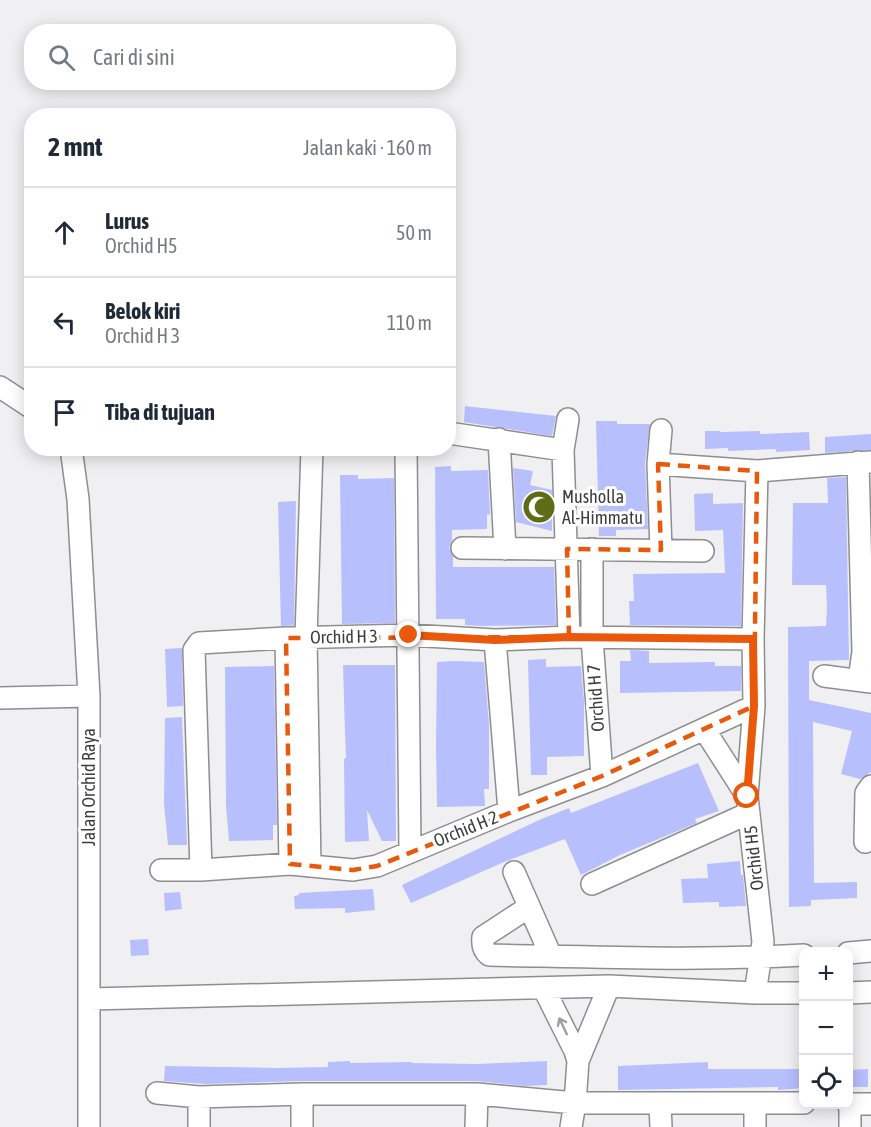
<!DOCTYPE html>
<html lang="id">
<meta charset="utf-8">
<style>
:root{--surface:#fff;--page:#f6f6f7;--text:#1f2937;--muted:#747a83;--line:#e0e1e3}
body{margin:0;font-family:"Asap Condensed",sans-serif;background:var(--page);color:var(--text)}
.controls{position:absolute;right:18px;bottom:18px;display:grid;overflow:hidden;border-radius:12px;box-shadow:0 3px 15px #0003}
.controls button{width:54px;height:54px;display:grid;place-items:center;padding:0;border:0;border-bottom:2px solid var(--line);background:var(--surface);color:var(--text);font:30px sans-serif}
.stop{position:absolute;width:18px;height:18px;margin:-14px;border:4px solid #ea580c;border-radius:50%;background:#fff}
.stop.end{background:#ea580c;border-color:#fff;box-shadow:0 2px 6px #0008}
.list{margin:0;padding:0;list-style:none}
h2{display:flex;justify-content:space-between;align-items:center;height:78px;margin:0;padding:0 24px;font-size:26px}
h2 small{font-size:20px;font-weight:400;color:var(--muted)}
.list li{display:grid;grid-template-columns:39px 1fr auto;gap:18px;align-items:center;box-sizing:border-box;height:90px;padding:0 24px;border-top:2px solid var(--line)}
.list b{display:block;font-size:22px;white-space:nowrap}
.list p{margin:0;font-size:20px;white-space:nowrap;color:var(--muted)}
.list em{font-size:20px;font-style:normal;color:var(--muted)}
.icon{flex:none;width:33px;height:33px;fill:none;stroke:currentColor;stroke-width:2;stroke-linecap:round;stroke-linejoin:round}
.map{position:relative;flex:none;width:871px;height:1127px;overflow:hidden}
.search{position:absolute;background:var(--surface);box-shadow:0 3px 15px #0003;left:24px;top:24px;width:432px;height:66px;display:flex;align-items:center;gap:15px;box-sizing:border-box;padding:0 21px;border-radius:24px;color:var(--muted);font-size:22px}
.panel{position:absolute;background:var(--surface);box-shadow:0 3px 15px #0003;left:24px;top:108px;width:432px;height:348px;border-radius:24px}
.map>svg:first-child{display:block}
</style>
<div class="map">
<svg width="871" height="1127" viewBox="0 0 871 1127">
<rect width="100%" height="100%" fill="#f0f0f2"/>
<path fill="#b8bffd" d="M465 406 556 416 552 436 464 422Z
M596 421H617V424H650L645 463 648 529 616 530V536H599Z
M705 431H720V432L760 431V434L809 432 810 450 776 452V449L728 451V448L705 449Z
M871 434V450L825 453V437Z
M451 466V471L488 470 490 515 487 514V529L452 530V540L449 548 453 556V567H554L556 625 481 626 465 625V619H436L435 467Z
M513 468 533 471 530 485 552 490V531L516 522Z
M340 475H358V479L394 478 395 623 342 624Z
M846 477 849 660 809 661V700L871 713V772L860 779 841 774 852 731 813 722 814 883 857 882V898L811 900V906L789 907 788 627 826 626 827 608 826 585H792L793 503H828L827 478Z
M713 493V504L743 503 741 626 630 625 629 601H634L633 574 725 573 723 530 695 531 694 494Z
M296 501 294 625 281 626 278 502Z
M182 648 183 706 167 707 165 649Z
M630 650 649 651V663L715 662V666H741V691L620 693V661H631Z
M546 659V667L581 666 584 701V756L547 757V775H531L528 660Z
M454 661 484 662 489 725V789H484L485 806 437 807 436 745 437 662Z
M343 665H395L396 841H382L367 810 369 841 345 842 344 759 346 758 345 733Z
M274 666 277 825H273V840L229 841 226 806 225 667Z
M182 717 187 845H168L164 804 165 718Z
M698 763 719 811 695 819 697 823 620 855 581 875 565 839 504 862 411 903 402 885 539 820 569 808 571 813Z
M740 861 741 875H743L746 906 719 907V902L683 903 681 879 708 878 707 864Z
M373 889 375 910 345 913V908L295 909 294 896 299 895V893Z
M180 892 182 909 165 911 164 893Z
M148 939 149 955 131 956 130 940Z
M350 1061V1063L412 1062V1063L478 1064 547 1061V1085L525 1086 477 1081H302L206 1084 164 1081 165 1066 278 1068 328 1067V1062Z
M708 1062V1069H804V1088L778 1090V1087L618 1090V1066Z
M868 1069V1087H849V1070Z"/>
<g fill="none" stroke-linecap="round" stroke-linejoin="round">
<g stroke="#8e8e90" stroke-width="24">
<path id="minor" d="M0 387 32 408
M568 419 563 450 569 637
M448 433 563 450
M499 439 505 549
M71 448 78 499 89 696V1127
M406 448 410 851
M858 462 863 652 859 680
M658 464 757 471 870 462
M462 548 703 551
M592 549V638L602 776
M661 550 658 464 661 430
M286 638 290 864
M495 640 509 811
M824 676 871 682
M0 698 89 696
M704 729 747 796
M865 842 866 793 871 786
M310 866 306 637 312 448
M161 870H201L290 864 353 870 377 866 509 811 602 776 754 706
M201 870 194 650 199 643 286 638 409 635 495 640 569 637 753 639
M514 872 551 956
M592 884 749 813
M529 907 483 937C482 945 483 950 489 955 594 957 699 961 804 955
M848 953 871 951
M544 989 575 1051 578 1061
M755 993 763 942 747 796 754 706 753 639 757 471
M848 993 871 992
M90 999 609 986 755 993H804
M157 1093 199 1097 302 1094H477L575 1103H804
M660 1103 661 1127
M848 1104H871
M199 1127V1097
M302 1127V1094
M476 1127 477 1094
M571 1127 575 1103 578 1061 609 986
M755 1127V1103
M850 1127V1104"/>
</g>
<use href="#minor" stroke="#fff" stroke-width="21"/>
</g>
<defs><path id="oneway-shaft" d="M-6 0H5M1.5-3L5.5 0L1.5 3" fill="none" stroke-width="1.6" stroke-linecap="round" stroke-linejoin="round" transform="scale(1.5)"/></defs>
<use stroke="#9e9e9e" href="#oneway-shaft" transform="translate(563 1026) rotate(-115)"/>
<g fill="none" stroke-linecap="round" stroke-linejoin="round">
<path stroke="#ea580c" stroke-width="8" d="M409 635 495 640 569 637 753 639 754 706 747 796"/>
</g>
<path fill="none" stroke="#e8590c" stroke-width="4.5" stroke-dasharray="12 8" stroke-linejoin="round" d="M658 464 757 471 754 706 602 776 377 866 353 870 290 864 286 638 569 637 567 549 661 550Z"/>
<defs>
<g id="mosque-disc" transform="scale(1.725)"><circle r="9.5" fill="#5f6c16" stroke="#fff"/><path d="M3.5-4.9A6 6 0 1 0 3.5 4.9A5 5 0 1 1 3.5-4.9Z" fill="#fff"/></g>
</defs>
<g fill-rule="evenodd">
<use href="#mosque-disc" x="539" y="507"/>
</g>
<g text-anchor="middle" stroke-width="6" stroke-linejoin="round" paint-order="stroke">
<g font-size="18" fill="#3c3c3d" stroke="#fff" text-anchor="start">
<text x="562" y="503">Musholla<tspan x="562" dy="21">Al-Himmatu</tspan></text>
</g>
<g font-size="18" fill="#3c3c3d" stroke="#fff">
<text transform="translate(344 637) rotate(-1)" y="6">Orchid H 3</text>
<text transform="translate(596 698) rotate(-94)" y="6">Orchid H 7</text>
<text transform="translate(89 787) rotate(-90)" y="6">Jalan Orchid Raya</text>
<text transform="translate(466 829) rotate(-22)" y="6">Orchid H 2</text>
<text transform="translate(754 858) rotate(-96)" y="6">Orchid H5</text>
</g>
</g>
</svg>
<div class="controls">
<button>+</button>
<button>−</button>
<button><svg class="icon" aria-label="locate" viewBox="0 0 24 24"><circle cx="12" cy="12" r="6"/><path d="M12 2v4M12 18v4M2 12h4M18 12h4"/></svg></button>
</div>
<div class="stop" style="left:747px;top:796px"></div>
<div class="stop end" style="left:409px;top:635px"></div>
<div class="search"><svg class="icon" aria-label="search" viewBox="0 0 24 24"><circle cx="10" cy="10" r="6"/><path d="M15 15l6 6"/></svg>Cari di sini</div>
<section class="panel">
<h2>2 mnt<small>Jalan kaki · 160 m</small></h2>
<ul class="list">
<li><svg class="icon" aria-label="ahead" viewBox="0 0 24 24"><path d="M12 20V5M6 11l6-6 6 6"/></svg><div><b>Lurus</b><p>Orchid H5</p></div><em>50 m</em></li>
<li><svg class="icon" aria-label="left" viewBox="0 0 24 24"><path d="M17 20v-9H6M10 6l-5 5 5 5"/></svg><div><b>Belok kiri</b><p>Orchid H 3</p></div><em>110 m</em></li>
<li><svg class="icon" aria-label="arrive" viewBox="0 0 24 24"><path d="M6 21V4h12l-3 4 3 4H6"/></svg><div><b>Tiba di tujuan</b></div></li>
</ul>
</section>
</div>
